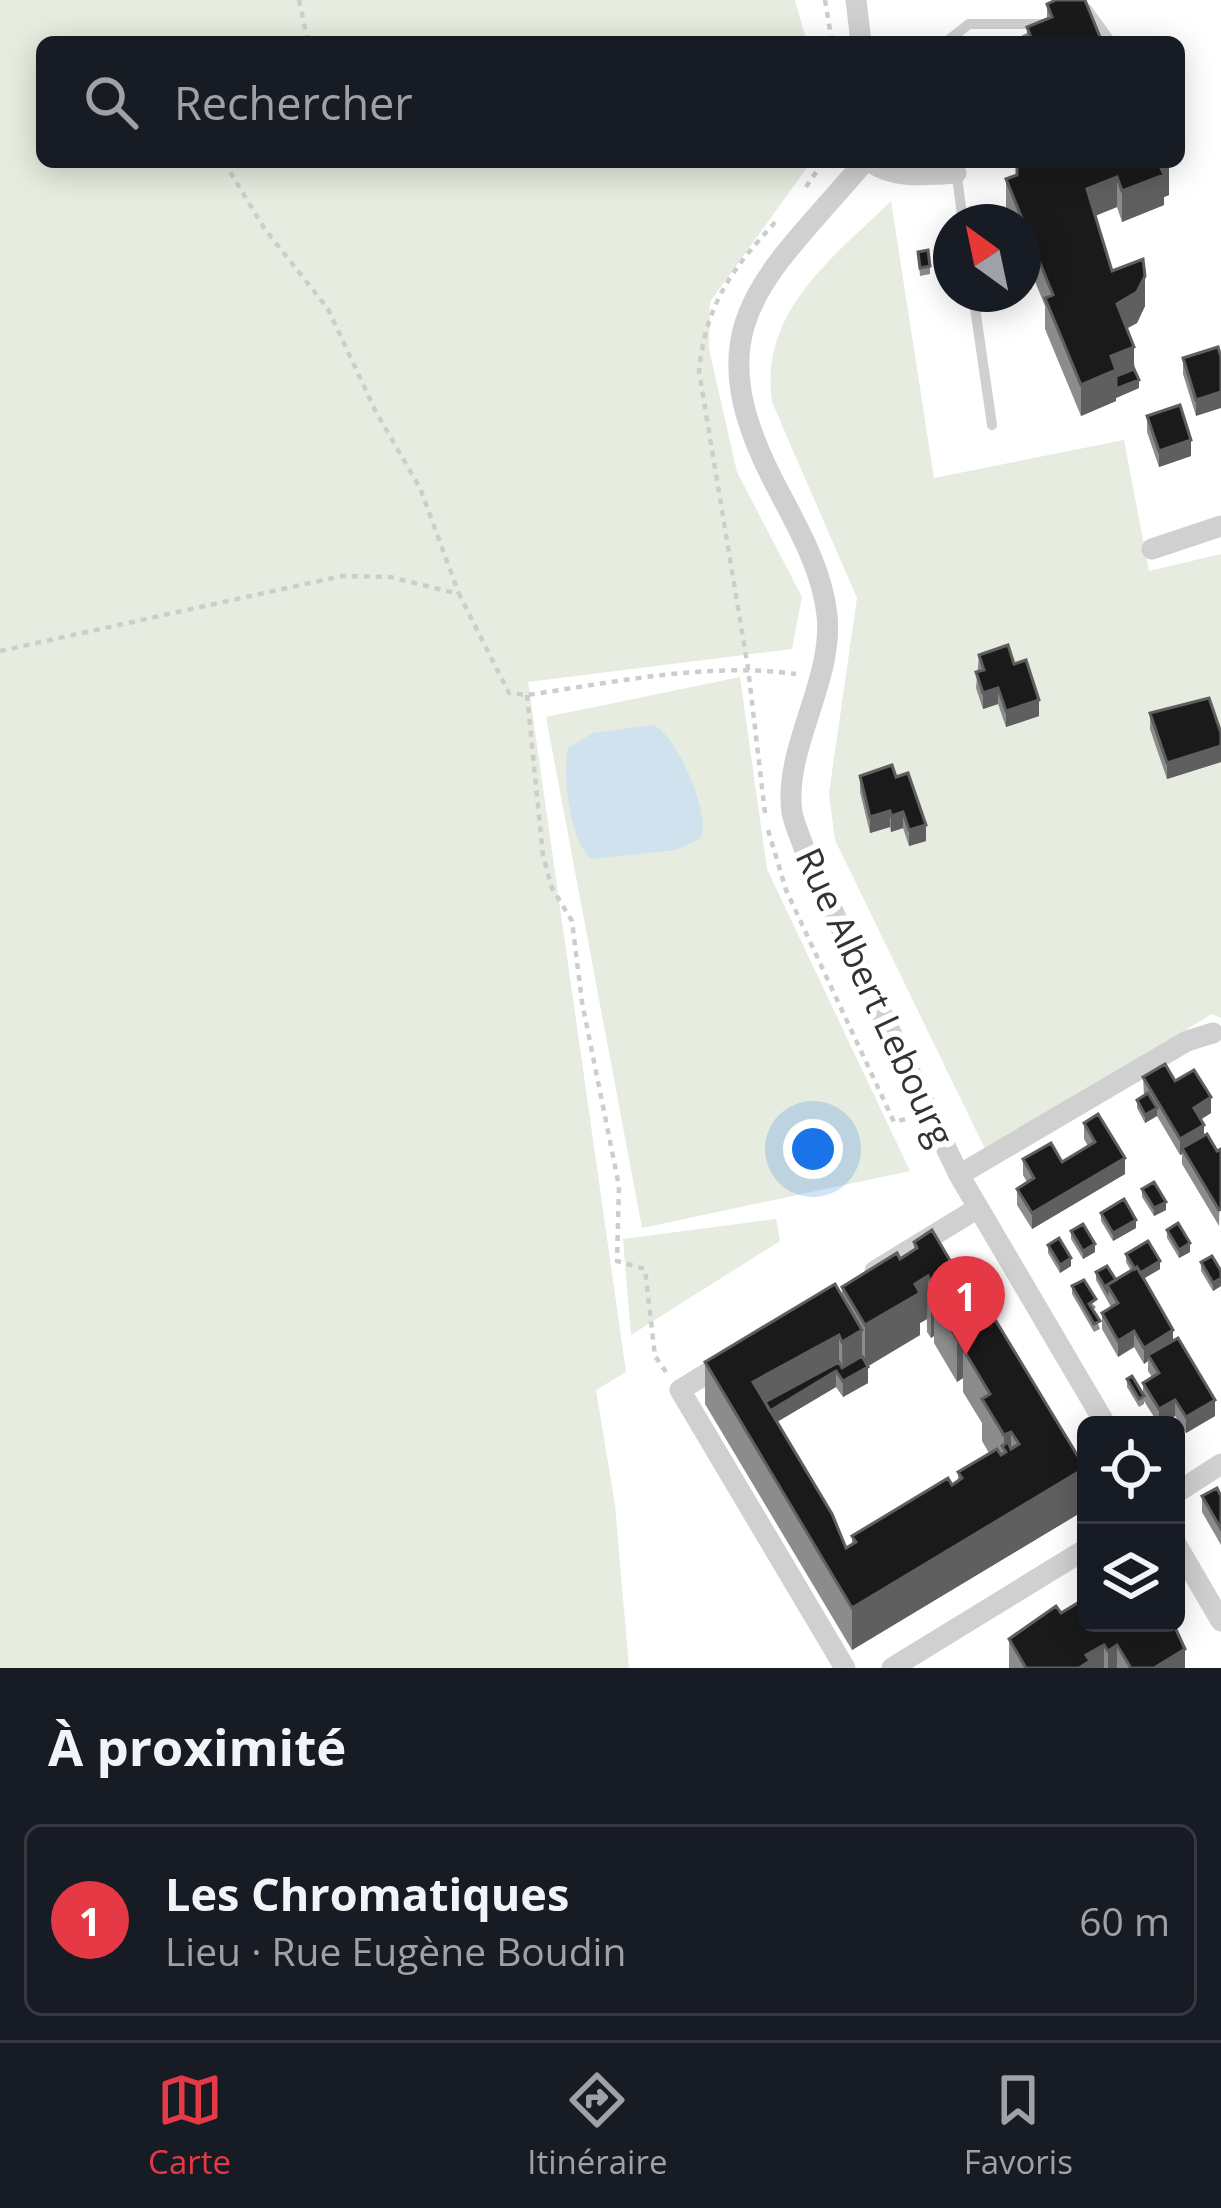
<!DOCTYPE html>
<html lang="fr">
<meta charset="utf-8">
<style>
:root{--surface:#171b24;--page:#20242c;--text:#f1f3f6;--muted:#9ea1a6;--line:#363941;--accent:#e63946}
body{margin:0;font-family:"Open Sans",sans-serif;background:var(--page);color:var(--text)}
.controls{position:absolute;right:36px;bottom:36px;display:grid;overflow:hidden;border-radius:18px;box-shadow:0 6px 30px #0003}
.controls button{width:108px;height:108px;display:grid;place-items:center;padding:0;border:0;border-bottom:3px solid var(--line);background:var(--surface);color:var(--text);font:60px sans-serif}
.compass{position:absolute;left:933px;top:204px;width:108px;height:108px;border-radius:50%;background:var(--surface);box-shadow:0 6px 30px #0003;rotate:327deg}
.you{position:absolute;left:813px;top:1149px;width:42px;height:42px;margin:-30px;border:9px solid #fff;border-radius:50%;background:#1a73e8;box-shadow:0 0 0 18px #1a73e833}
.badge{display:grid;place-items:center;width:78px;height:78px;border-radius:50%;background:var(--accent);color:#fff;font-size:39px;font-weight:700}
.pin{position:absolute;translate:-50% -99px;filter:drop-shadow(0 3px 6px #0008)}
.pin::after{content:'';position:absolute;top:63px;width:42px;height:36px;background:inherit;clip-path:polygon(0 0,100% 0,50% 100%)}
.list{margin:0;padding:0;list-style:none}
h2{display:flex;justify-content:space-between;align-items:center;height:156px;margin:0;padding:0 48px;font-size:51px}
h2 small{font-size:39px;font-weight:400;color:var(--muted)}
.list li{display:grid;grid-template-columns:78px 1fr auto;gap:36px;align-items:center;box-sizing:border-box;height:192px;margin:0 24px 24px;padding:0 24px;border:3px solid var(--line);border-radius:18px}
.list b{display:block;font-size:45px;white-space:nowrap}
.list p{margin:0;font-size:39px;white-space:nowrap;color:var(--muted)}
.list em{font-size:39px;font-style:normal;color:var(--muted)}
.icon{flex:none;width:66px;height:66px;fill:none;stroke:currentColor;stroke-width:2;stroke-linecap:round;stroke-linejoin:round}
.map{position:relative;flex:none;width:1221px;height:1668px;overflow:hidden}
.search{position:absolute;background:var(--surface);box-shadow:0 6px 30px #0003;left:36px;right:36px;top:36px;height:132px;display:flex;align-items:center;gap:30px;box-sizing:border-box;padding:0 42px;border-radius:18px;color:var(--muted);font-size:45px}
.sheet{height:372px;background:var(--surface)}
nav{display:flex;justify-content:space-around;align-items:center;box-sizing:border-box;height:168px;border-top:3px solid var(--line);background:var(--surface);font-size:33px;color:var(--muted)}
nav a{display:grid;justify-items:center;gap:6px}
nav .on{color:var(--accent)}
.map>svg:first-child{display:block}
</style>
<div class="map">
<svg width="1221" height="1668" viewBox="0 0 1221 1668">
<rect width="100%" height="100%" fill="#fff"/>
<path fill="#e6ecdf" d="M0 0H795L807 42H42V162H811L710 302 709 349 737 472 802 597 792 649 528 682 626 1372 596 1390 615 1505 629 1668H0Z
M891 201 934 478 1124 440 1149 571 1221 554V1018L1212 1014 986 1151 835 840 829 793 857 598 772 402C759 311 832 259 891 201Z
M740 677 767 869 910 1171 642 1228 546 717Z
M776 1219 780 1241 631 1335 623 1239Z"/>
<path fill="#cfe2ee" d="M652 725C676 731 711 816 701 838L676 850 591 859C570 841 562 776 568 748L593 733Z"/>
<g fill="none" stroke-linecap="round" stroke-linejoin="round">
<path stroke="#cdcdcd" stroke-width="4.5" stroke-dasharray="6 6" stroke-linecap="butt" d="M299 0 308 42
M825 0 832 42
M224 162 264 228 328 309 376 412 420 488 459 594
M806 187 823 162
M0 651 342 576 390 577 459 594 509 693 527 695C617 682 706 662 796 674
M527 695 543 856 552 888 572 921 582 1002 619 1186 617 1261 645 1269 655 1356 666 1372
M765 813 748 668 699 371C706 302 733 268 779 218
M768 830 786 890 894 1122 906 1119"/>
<path stroke="#d0d0d0" stroke-width="10" d="M1077 12 1087 9 1111 42
M946 42 969 24H1043
M955 162 963 222
M973 294 992 425"/>
<path stroke="#d0d0d0" stroke-width="21" d="M856 0 861 42
M864 162C768 277 692 322 773 480 795 523 822 567 827 615 834 681 783 748 792 813 795 827 803 843 807 857L959 1175 1106 1425
M871 162C893 179 929 175 956 173
M1152 549 1221 526
M959 1175 1187 1041 1213 1033
M875 1271 978 1208
M726 1362 680 1390 845 1668
M1176 1493 1221 1464
M1176 1544 1221 1621
M892 1668 1086 1549"/>
</g>
<path fill="#8c8c8c" fill-rule="evenodd" d="M1047 4 1102 42H1021V36L1027 33V27L1047 19Z
M1168 162 1169 195 1164 197V205L1122 222 1117 207 1095 216 1112 271 1145 306 1137 323 1127 328 1139 388 1116 398V401L1081 416 1045 329V306L1023 252V222H1011L1006 210V179L1017 175Z
M918 252 930 266V274L920 276Z
M1221 357 1196 416 1183 374V358Z
M1147 416 1191 456 1159 467 1147 432Z
M979 655 1014 664 1039 716 1006 727 998 704 983 709 976 688Z
M1150 713 1221 733V762L1167 779 1150 729Z
M860 776 896 777 926 841 909 846 903 828 891 832 890 827 870 833 860 792Z
M1143 1077 1175 1081 1211 1113 1201 1119 1204 1135 1217 1151 1221 1149 1219 1226 1182 1164V1154L1180 1155 1157 1116 1145 1123 1137 1108V1100L1144 1095Z
M1084 1123 1125 1174 1032 1229 1017 1205V1189L1027 1182 1023 1175V1159L1062 1162 1088 1146 1084 1139Z
M1142 1189 1166 1210 1154 1216 1142 1197Z
M1101 1213 1136 1228 1113 1241 1101 1221Z
M1167 1230 1190 1252 1179 1258 1167 1238Z
M1071 1231 1095 1252 1083 1259 1071 1239Z
M914 1242 1085 1510 852 1650 705 1404V1362L842 1297V1287L914 1250ZM927 1319V1332L931 1338 934 1336V1343L957 1382 963 1378V1392L982 1423V1441L989 1453 958 1472V1481L952 1485 852 1536V1544L846 1548 777 1422 836 1387 843 1397 868 1383V1366L920 1335V1323Z
M1048 1245 1071 1266 1060 1273 1048 1253Z
M1126 1254 1160 1269 1143 1279 1173 1340 1215 1416 1186 1433 1175 1416 1159 1425 1144 1401V1404L1139 1407 1127 1387V1379L1143 1394V1383L1152 1377 1148 1371V1361L1144 1364 1134 1347 1118 1357 1102 1329V1313L1111 1307 1096 1280V1272L1116 1280 1131 1271 1126 1262Z
M1201 1262 1221 1271V1286L1213 1291 1201 1271Z
M1072 1286 1096 1307 1093 1310 1100 1329 1094 1332 1072 1294Z
M1202 1496H1221V1545L1202 1512Z
M1061 1613 1185 1668H1009V1639Z"/>
<path fill="#5f5f5f" d="M1169 164V195L1164 197V205L1122 222V191Z
M1117 177V207L1087 219V189Z
M1145 276V306L1137 323 1117 334V304Z
M1134 347V377L1139 380V388L1116 398V401L1081 416V385L1111 356Z
M1221 392V408L1196 416V400Z
M1191 440V456L1159 467V451Z
M998 688V704L983 709V693Z
M1039 700V716L1006 727V711Z
M1221 746V762L1167 779V763Z
M890 811V827L870 833V817Z
M903 812V828L891 832V816Z
M926 825V841L909 846V830Z
M1211 1097V1113L1194 1124V1108Z
M1157 1108V1116L1145 1123V1115Z
M1204 1125V1141L1182 1148V1154L1180 1155V1139Z
M1125 1158V1174L1032 1229V1213Z
M1166 1202V1210L1154 1216V1208Z
M1136 1220V1228L1113 1241V1233Z
M1190 1243V1252L1179 1258V1250Z
M1095 1244V1252L1083 1259V1251Z
M1071 1258V1266L1060 1273V1265Z
M1160 1261V1269L1138 1282V1274Z
M928 1276 927 1319 920 1323V1335L865 1368V1325L915 1284Z
M1221 1278V1286L1213 1291V1283Z
M937 1291V1306L934 1300V1336L931 1338V1296Z
M862 1330V1370L868 1367V1383L843 1397 842 1342Z
M1173 1330V1346L1148 1355V1361L1144 1364V1348Z
M1134 1331V1347L1118 1357V1341Z
M839 1335V1374L836 1371V1387L765 1429 753 1382Z
M963 1335V1378L957 1382V1339Z
M1175 1400V1416L1159 1425V1409Z
M1215 1400V1416L1186 1433V1417Z
M1011 1432V1472L1004 1450V1435Z
M1085 1468V1510L852 1650V1608Z
M1104 1645V1668H1079L1086 1655Z
M1117 1645V1668H1108V1651Z
M1185 1649V1668H1154Z"/>
<path fill="#1a1a1a" stroke="#5f5f5f" stroke-width="3" d="M1056 0H1085L1102 42H1033L1027 27 1052 17 1047 4Z
M1017 162H1168L1169 164 1161 168 1164 175 1122 191 1117 177 1087 189 1112 271 1143 259 1145 276 1137 292 1117 304 1134 347 1111 356 1116 370 1081 385 1045 298 1053 295 1006 179 1017 175Z
M928 250 930 266 920 268 918 252Z
M1218 347 1221 357V392L1196 400 1183 358Z
M1134 369 1139 380 1116 389V376Z
M1180 405 1191 440 1159 451 1147 416Z
M1008 645 1014 664 1026 660 1039 700 1006 711 998 688 983 693 976 672 984 670 979 655Z
M1209 698 1221 733V746L1167 763 1150 713Z
M892 765 896 777 908 773 926 825 909 830 903 812 891 816 890 811 870 817 860 776Z
M1165 1064 1175 1081 1194 1070 1211 1097 1194 1108 1204 1125 1180 1139 1143 1077Z
M1148 1093 1157 1108 1145 1115 1137 1100Z
M1098 1114 1125 1158 1032 1213 1017 1189 1034 1178 1023 1159 1051 1143 1062 1162 1095 1142 1084 1123Z
M1207 1134 1217 1151 1221 1149V1209L1219 1210 1182 1148Z
M1154 1182 1166 1202 1154 1208 1142 1189Z
M1124 1199 1136 1220 1113 1233 1101 1213Z
M1178 1223 1190 1243 1179 1250 1167 1230Z
M1083 1224 1095 1244 1083 1251 1071 1231Z
M932 1230 958 1274 965 1270 1085 1468 852 1608 705 1362 835 1284 862 1330 842 1342 839 1335 753 1382 832 1514 846 1548 856 1542 852 1536 948 1478 952 1485 962 1478 958 1472 997 1449 1001 1455 1006 1452 1002 1446 1008 1442 1011 1449 1019 1444 1011 1432 1004 1435 982 1399 990 1394 963 1349 969 1345 963 1335 957 1339 934 1300 940 1296 937 1291 931 1296 927 1289 933 1286 928 1276 915 1284 920 1293 865 1325 842 1287 897 1253 900 1259 917 1248 914 1242Z
M1059 1238 1071 1258 1060 1265 1048 1245Z
M1148 1241 1160 1261 1140 1273 1137 1267 1135 1269 1126 1254Z
M1212 1256 1221 1271V1278L1213 1283 1201 1262Z
M1107 1266 1116 1280 1107 1285V1291L1096 1272Z
M1137 1267 1173 1330 1144 1348 1134 1331 1118 1341 1102 1313 1118 1303 1107 1285Z
M1084 1280 1096 1299 1089 1304 1100 1321 1094 1324 1072 1286Z
M1178 1338 1215 1400 1186 1417 1175 1400 1159 1409 1143 1383 1159 1373 1148 1355Z
M862 1356 868 1367 843 1381 836 1371 770 1411 765 1402 839 1362 842 1368Z
M1132 1376 1144 1396 1139 1399 1127 1379Z
M1217 1488 1221 1496V1529L1202 1496Z
M1086 1598V1623H1173L1185 1649 1154 1668H1131L1117 1645 1108 1651 1104 1645 1086 1655 1090 1661 1079 1668H1026L1009 1639 1056 1606 1061 1613Z"/>
<g text-anchor="middle" stroke-width="12" stroke-linejoin="round" paint-order="stroke">
<g font-size="36" fill="#333" stroke="#fff">
<text transform="translate(875 997) rotate(65)" y="13">Rue Albert Lebourg</text>
</g>
</g>
</svg>
<div class="controls">
<button><svg class="icon" aria-label="locate" viewBox="0 0 24 24"><circle cx="12" cy="12" r="6"/><path d="M12 2v4M12 18v4M2 12h4M18 12h4"/></svg></button>
<button><svg class="icon" aria-label="layers" viewBox="0 0 24 24"><path d="M12 4l9 5-9 5-9-5zM3 14l9 5 9-5"/></svg></button>
</div>
<svg class="compass" viewBox="-18 -18 36 36"><path d="M0-13l5 13h-10z" fill="#e53935"/><path d="M0 13l5-13h-10z" fill="#9ea1a6"/></svg>
<div class="you"></div>
<div class="pin badge" style="left:966px;top:1355px">1</div>
<div class="search"><svg class="icon" aria-label="search" viewBox="0 0 24 24"><circle cx="10" cy="10" r="6"/><path d="M15 15l6 6"/></svg>Rechercher</div>
</div>
<section class="sheet">
<h2>À proximité<small></small></h2>
<ul class="list">
<li><span class="badge">1</span><div><b>Les Chromatiques</b><p>Lieu · Rue Eugène Boudin</p></div><em>60 m</em></li>
</ul>
</section>
<nav>
<a class="on"><svg class="icon" aria-label="map" viewBox="0 0 24 24"><path d="M3 6l6-2 6 2 6-2v14l-6 2-6-2-6 2zM9 4v14M15 6v14"/></svg>Carte</a>
<a><svg class="icon" aria-label="directions" viewBox="0 0 24 24"><path d="M12 3l9 9-9 9-9-9zM9 14v-3h6M13 9l2 2-2 2"/></svg>Itinéraire</a>
<a><svg class="icon" aria-label="saved" viewBox="0 0 24 24"><path d="M7 4h10v16l-5-4-5 4z"/></svg>Favoris</a>
</nav>
